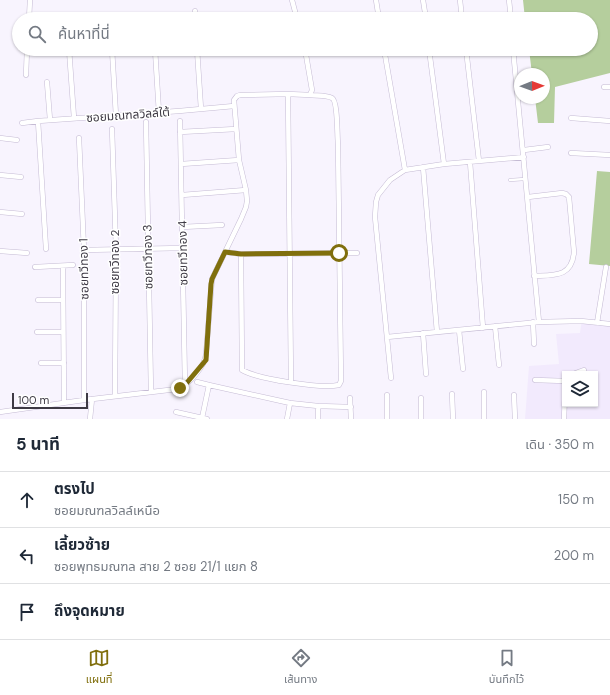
<!DOCTYPE html>
<html lang="th">
<meta charset="utf-8">
<style>
:root{--surface:#fff;--page:#f6f6f7;--text:#1f2937;--muted:#747a83;--line:#e0e1e3;--accent:#806f0d}
body{margin:0;font-family:"DM Sans","Noto Sans Thai",sans-serif;background:var(--page);color:var(--text)}
.controls{position:absolute;right:12px;bottom:12px;display:grid;overflow:hidden;border-radius:0px;box-shadow:0 1px 3px #0004}
.controls button{width:36px;height:36px;display:grid;place-items:center;padding:0;border:0;border-bottom:1px solid var(--line);background:var(--surface);color:var(--text);font:20px sans-serif}
.compass{position:absolute;left:514px;top:68px;width:36px;height:36px;border-radius:50%;background:var(--surface);box-shadow:0 1px 3px #0004;rotate:89deg}
.scale{position:absolute;left:12px;bottom:10px;width:76px;box-sizing:border-box;padding-left:4px;border:2px solid #3e3a44;border-top:0;font-size:11px;line-height:14px;white-space:nowrap;color:#3e3a44;-webkit-text-stroke:3px #fff;paint-order:stroke}
.stop{position:absolute;width:12px;height:12px;margin:-9px;border:3px solid #806f0d;border-radius:50%;background:#fff}
.stop.end{background:#806f0d;border-color:#fff;box-shadow:0 1px 4px #0008}
.list{margin:0;padding:0;list-style:none}
h2{display:flex;justify-content:space-between;align-items:center;height:52px;margin:0;padding:0 16px;font-size:17px}
h2 small{font-size:13px;font-weight:400;color:var(--muted)}
.list li{display:grid;grid-template-columns:26px 1fr auto;gap:12px;align-items:center;box-sizing:border-box;height:56px;padding:0 16px;border-top:1px solid var(--line)}
.list b{display:block;font-size:15px;white-space:nowrap}
.list p{margin:0;font-size:13px;white-space:nowrap;color:var(--muted)}
.list em{font-size:13px;font-style:normal;color:var(--muted)}
.icon{flex:none;width:22px;height:22px;fill:none;stroke:currentColor;stroke-width:2;stroke-linecap:round;stroke-linejoin:round}
.map{position:relative;flex:none;width:610px;height:419px;overflow:hidden}
.search{position:absolute;background:var(--surface);box-shadow:0 1px 3px #0004;left:12px;right:12px;top:12px;height:44px;display:flex;align-items:center;gap:10px;box-sizing:border-box;padding:0 14px;border-radius:22px;color:var(--muted);font-size:15px}
.sheet{height:220px;background:var(--surface)}
nav{display:flex;justify-content:space-around;align-items:center;box-sizing:border-box;height:56px;border-top:1px solid var(--line);background:var(--surface);font-size:11px;color:var(--muted)}
nav a{display:grid;justify-items:center;gap:2px}
nav .on{color:var(--accent)}
.map>svg:first-child{display:block}
</style>
<div class="map">
<svg width="610" height="419" viewBox="0 0 610 419">
<rect width="100%" height="100%" fill="#f8f4fe"/>
<path fill="#f2eafd" fill-rule="evenodd" d="M582 319 610 322V419H525L529 366 559 364 556 334 580 333ZM565 374H595V404H565Z"/>
<path fill="#b5ce9d" d="M523 0H610V73L555 87 554 123H538L535 98H544V74H532L529 49H591V19H525Z
M597 171 610 172V266L589 264Z"/>
<g fill="none" stroke-linecap="round" stroke-linejoin="round">
<g stroke="#c5bbd4" stroke-width="3.5">
<path id="lane" d="M510 180 525 179"/>
</g>
<g stroke="#c5bbd4" stroke-width="5.5">
<path id="street" d="M292 0 297 19
M376 0 379 19
M423 0 426 19
M460 0 462 19
M509 0 511 19
M195 11 196 19
M111 16V19
M154 16V19
M29 19 30 0
M69 49 74 118
M112 49 116 116
M155 49 159 113
M197 49 201 109
M384 49 405 170
M429 49 444 164
M466 49 479 161
M513 49 539 322
M26 75 27 49
M47 82 50 120
M604 87H610
M288 94 291 382
M571 118 610 121
M38 121 46 249
M180 121 185 385
M146 122 151 392
M22 123 38 121 179 111 234 106
M112 129 116 249 115 396
M180 132 236 129
M0 138 17 140
M79 138 84 250V400
M524 150 548 147
M571 153 610 155
M470 162 483 328
M181 164 239 160
M423 167 437 332
M0 175 21 177
M182 195 246 190
M528 197 562 193 566 194 569 197 574 252C572 277 555 275 534 276
M0 212 22 214
M182 227 222 225
M84 250 183 248
M0 251 27 253
M225 252 241 254 357 253
M241 254 242 370C258 379 321 389 339 385L341 381 338 144C337 136 338 101 332 98 326 95 316 96 310 95
M63 266 64 403
M35 267 73 265
M38 300H63
M533 322 534 344
M597 323 606 267
M495 326 499 365
M459 330 463 369
M37 332H63
M423 333 426 374
M387 337 539 322 581 321 610 324
M41 363H64
M573 374 584 370
M391 378 375 217 376 202 378 195 390 180 405 170 444 164 524 157
M535 380 565 381
M197 382 209 385
M484 392V419
M452 394 453 419
M387 395V419
M514 395 515 419
M350 398 351 419
M421 398V419
M0 412 84 400 177 389C189 385 205 366 206 354L212 279 241 219 246 207 247 201 246 190 239 160 234 100 237 96 240 95 288 94 310 95 312 90 305 49
M176 412 207 419
M202 418 209 385 290 403 318 406
M90 419 92 399
M287 419 290 403
M318 419V406L351 407
M564 419 565 393"/>
</g>
<use href="#lane" stroke="#fff" stroke-width="2.5"/>
<use href="#street" stroke="#fff" stroke-width="4.5"/>
</g>
<g fill="none" stroke-linecap="round" stroke-linejoin="round">
<path stroke="#806f0d" stroke-width="5" d="M180 388 185 385 206 360 211 284 212 279 225 252 241 254 339 253"/>
</g>
<g text-anchor="middle" stroke-width="3" stroke-linejoin="round" paint-order="stroke">
<g font-size="12" fill="#3e3a44" stroke="#fff">
<text transform="translate(128 115) rotate(-4)" y="4">ซอยมณฑลวิลล์ใต้</text>
<text transform="translate(183 253) rotate(-91)" y="4">ซอยทวีทอง 4</text>
<text transform="translate(148 257) rotate(-91)" y="4">ซอยทวีทอง 3</text>
<text transform="translate(115 262) rotate(-90)" y="4">ซอยทวีทอง 2</text>
<text transform="translate(84 269) rotate(-91)" y="4">ซอยทวีทอง 1</text>
</g>
</g>
</svg>
<div class="controls">
<button><svg class="icon" aria-label="layers" viewBox="0 0 24 24"><path d="M12 4l9 5-9 5-9-5zM3 14l9 5 9-5"/></svg></button>
</div>
<svg class="compass" viewBox="-18 -18 36 36"><path d="M0-13l5 13h-10z" fill="#e53935"/><path d="M0 13l5-13h-10z" fill="#747a83"/></svg>
<div class="scale">100 m</div>
<div class="stop" style="left:339px;top:253px"></div>
<div class="stop end" style="left:180px;top:388px"></div>
<div class="search"><svg class="icon" aria-label="search" viewBox="0 0 24 24"><circle cx="10" cy="10" r="6"/><path d="M15 15l6 6"/></svg>ค้นหาที่นี่</div>
</div>
<section class="sheet">
<h2>5 นาที<small>เดิน · 350 m</small></h2>
<ul class="list">
<li><svg class="icon" aria-label="ahead" viewBox="0 0 24 24"><path d="M12 20V5M6 11l6-6 6 6"/></svg><div><b>ตรงไป</b><p>ซอยมณฑลวิลล์เหนือ</p></div><em>150 m</em></li>
<li><svg class="icon" aria-label="left" viewBox="0 0 24 24"><path d="M17 20v-9H6M10 6l-5 5 5 5"/></svg><div><b>เลี้ยวซ้าย</b><p>ซอยพุทธมณฑล สาย 2 ซอย 21/1 แยก 8</p></div><em>200 m</em></li>
<li><svg class="icon" aria-label="arrive" viewBox="0 0 24 24"><path d="M6 21V4h12l-3 4 3 4H6"/></svg><div><b>ถึงจุดหมาย</b></div></li>
</ul>
</section>
<nav>
<a class="on"><svg class="icon" aria-label="map" viewBox="0 0 24 24"><path d="M3 6l6-2 6 2 6-2v14l-6 2-6-2-6 2zM9 4v14M15 6v14"/></svg>แผนที่</a>
<a><svg class="icon" aria-label="directions" viewBox="0 0 24 24"><path d="M12 3l9 9-9 9-9-9zM9 14v-3h6M13 9l2 2-2 2"/></svg>เส้นทาง</a>
<a><svg class="icon" aria-label="saved" viewBox="0 0 24 24"><path d="M7 4h10v16l-5-4-5 4z"/></svg>บันทึกไว้</a>
</nav>
